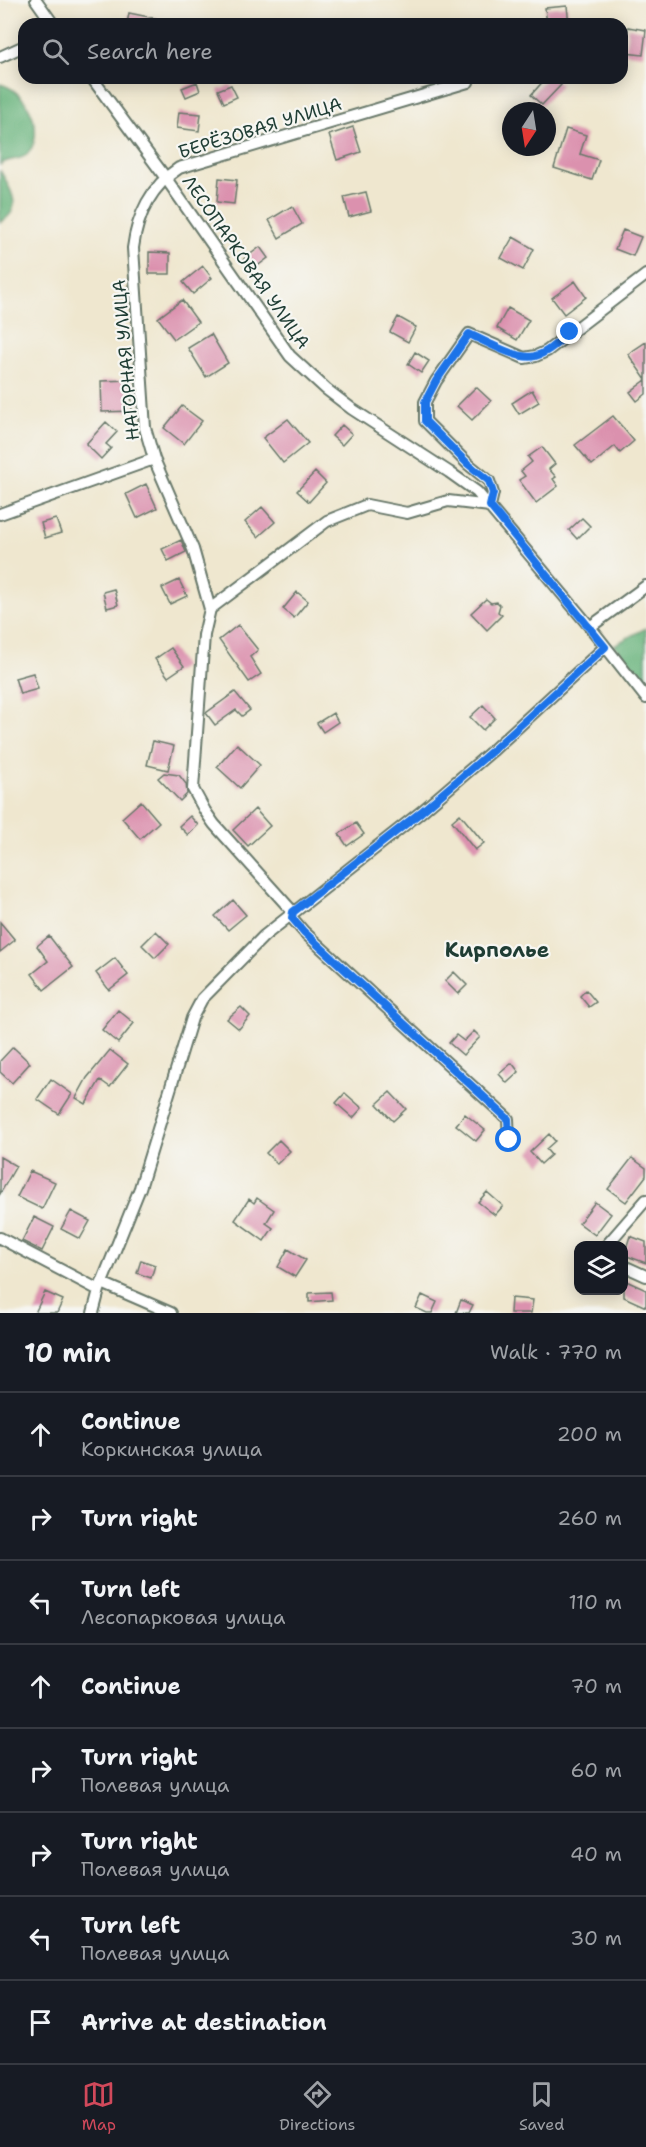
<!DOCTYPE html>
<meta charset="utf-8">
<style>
:root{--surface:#171b24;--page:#242831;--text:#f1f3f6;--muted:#9ea1a6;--line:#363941;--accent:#d1495b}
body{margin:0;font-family:"Shantell Sans",sans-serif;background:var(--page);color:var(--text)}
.controls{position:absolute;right:18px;bottom:18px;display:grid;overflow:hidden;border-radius:12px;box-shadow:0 3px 15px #0003}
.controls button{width:54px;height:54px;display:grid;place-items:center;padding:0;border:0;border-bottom:2px solid var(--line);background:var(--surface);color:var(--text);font:30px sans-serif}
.compass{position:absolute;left:502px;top:102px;width:54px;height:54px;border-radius:50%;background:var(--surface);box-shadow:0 3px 15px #0003;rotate:192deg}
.stop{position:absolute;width:18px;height:18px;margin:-14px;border:4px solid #1a73e8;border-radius:50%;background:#fff}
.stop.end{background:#1a73e8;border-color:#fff;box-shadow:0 2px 6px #0008}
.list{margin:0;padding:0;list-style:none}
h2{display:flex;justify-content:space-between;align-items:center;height:78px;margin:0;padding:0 24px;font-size:26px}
h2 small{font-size:20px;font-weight:400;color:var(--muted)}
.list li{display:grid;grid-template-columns:39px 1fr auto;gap:18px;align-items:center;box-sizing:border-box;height:84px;padding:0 24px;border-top:2px solid var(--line)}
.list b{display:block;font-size:22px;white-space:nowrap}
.list p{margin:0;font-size:20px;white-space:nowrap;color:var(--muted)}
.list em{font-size:20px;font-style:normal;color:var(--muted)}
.icon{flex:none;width:33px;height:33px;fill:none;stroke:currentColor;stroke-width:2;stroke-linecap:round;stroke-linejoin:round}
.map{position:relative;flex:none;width:646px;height:1313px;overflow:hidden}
.search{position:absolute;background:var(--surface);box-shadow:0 3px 15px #0003;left:18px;right:18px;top:18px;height:66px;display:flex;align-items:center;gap:15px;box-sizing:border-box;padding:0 21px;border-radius:18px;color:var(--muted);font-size:22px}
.sheet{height:750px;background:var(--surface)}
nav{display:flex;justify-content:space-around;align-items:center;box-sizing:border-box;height:84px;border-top:2px solid var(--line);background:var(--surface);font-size:16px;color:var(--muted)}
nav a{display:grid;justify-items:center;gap:3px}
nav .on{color:var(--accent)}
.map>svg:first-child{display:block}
</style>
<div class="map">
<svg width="646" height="1313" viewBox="0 0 646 1313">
<rect width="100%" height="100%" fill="#f6f6f2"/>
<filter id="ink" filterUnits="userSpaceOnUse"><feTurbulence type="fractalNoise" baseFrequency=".0167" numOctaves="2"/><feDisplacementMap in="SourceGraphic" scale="12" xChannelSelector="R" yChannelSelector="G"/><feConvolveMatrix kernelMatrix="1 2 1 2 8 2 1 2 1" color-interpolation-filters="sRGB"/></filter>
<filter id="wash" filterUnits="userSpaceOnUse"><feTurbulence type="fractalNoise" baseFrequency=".008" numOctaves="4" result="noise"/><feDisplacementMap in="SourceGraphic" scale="24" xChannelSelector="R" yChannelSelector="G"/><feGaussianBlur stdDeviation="1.35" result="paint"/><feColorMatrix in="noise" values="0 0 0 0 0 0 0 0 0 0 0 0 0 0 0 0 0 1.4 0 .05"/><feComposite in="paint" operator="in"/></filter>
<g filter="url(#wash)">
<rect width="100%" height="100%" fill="#efe7cf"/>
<path fill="#68b37c" stroke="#447858" stroke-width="1.5" d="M0 84C26 90 46 129 29 152 22 162 8 157 0 165Z
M0 170C9 187 26 209 0 222Z
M646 628V686L614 645Z"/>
<g id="blocks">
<path fill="#db91ae" d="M567 6 569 24H547L545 8Z
M129 13 164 20V24H127Z
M628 27 646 30 643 55 625 53Z
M546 78H553L561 85 542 105 531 95Z
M197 82 200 91 186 97 182 88Z
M231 85 237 97 224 103 218 90Z
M179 112 201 114 199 131 177 128Z
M353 127 361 152 337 160 329 135Z
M566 129 586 135 580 154 599 160 592 180 554 168Z
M219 178 237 180 234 204 217 202Z
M366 192 371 211 349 217 344 197Z
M292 206 302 224 279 238 269 220Z
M623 230 641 237 633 256 615 249Z
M513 237 534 249 523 270 501 258Z
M260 247 268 258 252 270 244 259Z
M149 252 170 253V274H149Z
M203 266 212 278 193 294 183 282Z
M575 281 586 297 564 314 552 298Z
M182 300 198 322 174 339 158 318Z
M508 308 529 320 517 340 497 328Z
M398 317 416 327 408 342 390 332Z
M211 334 228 363 206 377 188 348Z
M646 342V380L628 354Z
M415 352 429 361 421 373 408 364Z
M131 380 132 411 102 412 101 381Z
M646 380V394L637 401 630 392Z
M476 387 491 401 472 420 457 406Z
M532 390 539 402 519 414 512 403Z
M182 406 202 421 184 444 164 428Z
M613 416 634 441 620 453 615 446 592 465 575 445Z
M288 419 308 443 283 463 263 438Z
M106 422 117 432 106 444 111 448 101 459 86 444Z
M342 425 352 434 342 445 332 436Z
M542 447 555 464 549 469 556 477 553 479 558 486 536 503 519 480 525 476 521 471 532 462 528 457Z
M315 472 326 483 309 502 297 491Z
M146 484 157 508 137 518 126 494Z
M262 507 275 522 258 537 245 522Z
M582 518 590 526 577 539 569 530Z
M56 519 61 533 45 538 41 523Z
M181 540 186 552 168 561 162 549Z
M179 580 187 596 170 604 162 588Z
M114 589 118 605 107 608 103 592Z
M297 592 308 601 294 618 283 609Z
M486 599 491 603 497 602 500 605 498 612 502 615 487 630 471 613Z
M238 625 258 650 250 657 261 674 249 682 219 640Z
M171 648 184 666 168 677 155 659Z
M33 673 38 689 20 694 15 678Z
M235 692 250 710 242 716 236 710 215 725 206 713Z
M483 705 495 718 483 730 470 717Z
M333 713 338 722 323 732 317 723Z
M153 741 174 746 168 770 147 765Z
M237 744 260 765 240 788 217 767Z
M164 773 179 775 186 784 187 794 180 801 158 778Z
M141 801 159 822 140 839 122 818Z
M255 809 270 826 248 846 233 830Z
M460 814 484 843 475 850 452 821Z
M190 816 198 825 188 835 179 826Z
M356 823 364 834 347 846 339 834Z
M233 900 246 915 228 930 215 916Z
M0 922 15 940 0 952Z
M156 931 169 944 155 958 142 945Z
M49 936 73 967 44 990 32 974 48 961 37 946Z
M115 958 128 975 109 990 96 973Z
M454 972 467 985 458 994 445 981Z
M586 990 596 1002 589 1007 580 996Z
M241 1007 250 1016 239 1029 227 1019Z
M118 1010 134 1023 118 1043 102 1030Z
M474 1031 480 1037 463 1055 449 1043 456 1035 464 1041Z
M13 1047 30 1063 12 1083 0 1072V1061Z
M110 1050 128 1064 110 1087 100 1080 86 1104 76 1098 87 1078Z
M512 1063 519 1072 507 1083 499 1074Z
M51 1079 72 1094 59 1114 37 1099Z
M390 1092 406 1109 393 1121 377 1104Z
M345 1093 362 1108 353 1118 336 1103Z
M465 1114 485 1130 476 1141 456 1125Z
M549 1134 555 1141 546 1149 551 1155 541 1164 530 1152Z
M279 1140 290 1151 277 1164 266 1153Z
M0 1157 16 1166 0 1194Z
M632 1158 646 1168V1176L626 1202 608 1189Z
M30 1171 55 1182 42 1209 17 1197Z
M487 1192 503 1206 495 1215 478 1202Z
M257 1198 274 1210 266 1223 273 1228 264 1241 235 1220 249 1199 254 1203Z
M595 1202 611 1214 595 1235 579 1223Z
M71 1211 90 1221 80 1239 61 1229Z
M34 1217 54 1227 42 1251 22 1241Z
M630 1236 646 1242V1263L624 1255Z
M288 1249 306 1260 295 1277 278 1267Z
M141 1260 155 1265 151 1278 137 1273Z
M624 1280 646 1290V1307L624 1297Z
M45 1292 63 1300 57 1313H35Z
M331 1292 332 1300 309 1302V1293Z
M422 1295 437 1302 432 1313H427L416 1308Z
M511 1298 533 1300 531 1313H510Z
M461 1300 473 1305 469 1313H456Z"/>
</g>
</g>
<g filter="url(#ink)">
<use href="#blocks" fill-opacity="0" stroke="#68786a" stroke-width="1.5"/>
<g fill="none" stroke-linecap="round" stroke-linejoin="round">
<g stroke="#68786a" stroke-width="14">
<path id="minor" d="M36 0 53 24
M0 57 24 46
M92 78 165 177 290 356 326 389 352 409 449 472 477 492 590 627 646 698
M468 82 179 168C151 186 137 216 133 248L145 428 154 459 193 549 210 609 204 635 193 789 205 811 214 824 293 912 292 918 304 932 508 1119 509 1140
M490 506 493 493 489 481 468 464 425 421V402L436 381 469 334 524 358 536 356 547 351 646 275
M0 514 154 459
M210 609 327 521 367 505 407 513 448 501 490 506
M590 627 646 586
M0 1238 99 1290
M606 1246 646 1200
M624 1266 646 1276
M102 1283 171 1313
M93 1313 99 1290 140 1188 192 1018 202 999 264 936 421 812 492 751 605 647"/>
</g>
<use href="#minor" stroke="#fff" stroke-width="10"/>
</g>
</g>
<g fill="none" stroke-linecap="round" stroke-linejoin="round" filter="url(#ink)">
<path stroke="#1a73e8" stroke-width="8" d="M509 1140 508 1119 304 932 292 918 293 912 421 812 492 751 605 647 490 506 493 493 489 481 468 464 425 421V402L436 381 469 334C485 341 519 361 535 356 548 353 560 340 570 332"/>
</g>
<g text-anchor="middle" stroke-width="4.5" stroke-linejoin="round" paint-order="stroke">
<g font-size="18" fill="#1f3d34" stroke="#f6f6f2">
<text transform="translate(260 128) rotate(-17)" y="6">БЕРЁЗОВАЯ УЛИЦА</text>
<text transform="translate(246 262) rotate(55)" y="6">ЛЕСОПАРКОВАЯ УЛИЦА</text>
<text transform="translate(126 360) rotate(-95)" y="6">НАГОРНАЯ УЛИЦА</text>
</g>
<g font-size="21" font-weight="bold" fill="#1f3d34" stroke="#f6f6f2">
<text x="497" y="957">Кирполье</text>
</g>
</g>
</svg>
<div class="controls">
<button><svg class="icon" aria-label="layers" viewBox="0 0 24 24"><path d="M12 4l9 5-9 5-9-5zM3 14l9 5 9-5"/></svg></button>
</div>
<svg class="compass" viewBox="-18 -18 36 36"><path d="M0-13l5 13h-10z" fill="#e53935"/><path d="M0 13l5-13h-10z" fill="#9ea1a6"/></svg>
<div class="stop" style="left:509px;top:1140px"></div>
<div class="stop end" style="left:570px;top:332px"></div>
<div class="search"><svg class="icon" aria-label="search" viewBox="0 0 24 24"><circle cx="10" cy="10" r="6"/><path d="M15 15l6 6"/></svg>Search here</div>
</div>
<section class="sheet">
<h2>10 min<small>Walk · 770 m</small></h2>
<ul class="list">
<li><svg class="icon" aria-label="ahead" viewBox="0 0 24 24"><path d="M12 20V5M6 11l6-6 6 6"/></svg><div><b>Continue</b><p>Коркинская улица</p></div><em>200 m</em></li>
<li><svg class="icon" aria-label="right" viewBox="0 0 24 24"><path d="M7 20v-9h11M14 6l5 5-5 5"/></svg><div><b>Turn right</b></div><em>260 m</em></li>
<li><svg class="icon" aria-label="left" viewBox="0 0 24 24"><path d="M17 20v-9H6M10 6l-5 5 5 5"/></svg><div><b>Turn left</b><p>Лесопарковая улица</p></div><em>110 m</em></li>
<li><svg class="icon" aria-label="ahead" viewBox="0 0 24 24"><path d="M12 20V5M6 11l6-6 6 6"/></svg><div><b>Continue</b></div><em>70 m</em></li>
<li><svg class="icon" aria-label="right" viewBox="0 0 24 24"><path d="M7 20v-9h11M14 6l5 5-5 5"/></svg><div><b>Turn right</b><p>Полевая улица</p></div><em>60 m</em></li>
<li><svg class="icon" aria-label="right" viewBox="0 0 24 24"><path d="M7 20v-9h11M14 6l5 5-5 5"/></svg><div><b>Turn right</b><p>Полевая улица</p></div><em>40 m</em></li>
<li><svg class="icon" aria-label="left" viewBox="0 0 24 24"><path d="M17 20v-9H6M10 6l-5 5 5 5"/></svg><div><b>Turn left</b><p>Полевая улица</p></div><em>30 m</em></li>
<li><svg class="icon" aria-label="arrive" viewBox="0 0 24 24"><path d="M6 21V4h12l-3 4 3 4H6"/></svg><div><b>Arrive at destination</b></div></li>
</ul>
</section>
<nav>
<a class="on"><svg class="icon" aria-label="map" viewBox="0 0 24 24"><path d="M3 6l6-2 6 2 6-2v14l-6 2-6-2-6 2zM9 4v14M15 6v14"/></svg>Map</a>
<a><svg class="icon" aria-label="directions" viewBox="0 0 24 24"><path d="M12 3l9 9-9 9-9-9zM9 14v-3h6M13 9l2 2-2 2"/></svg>Directions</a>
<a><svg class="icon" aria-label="saved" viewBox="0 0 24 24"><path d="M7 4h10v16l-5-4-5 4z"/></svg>Saved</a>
</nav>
